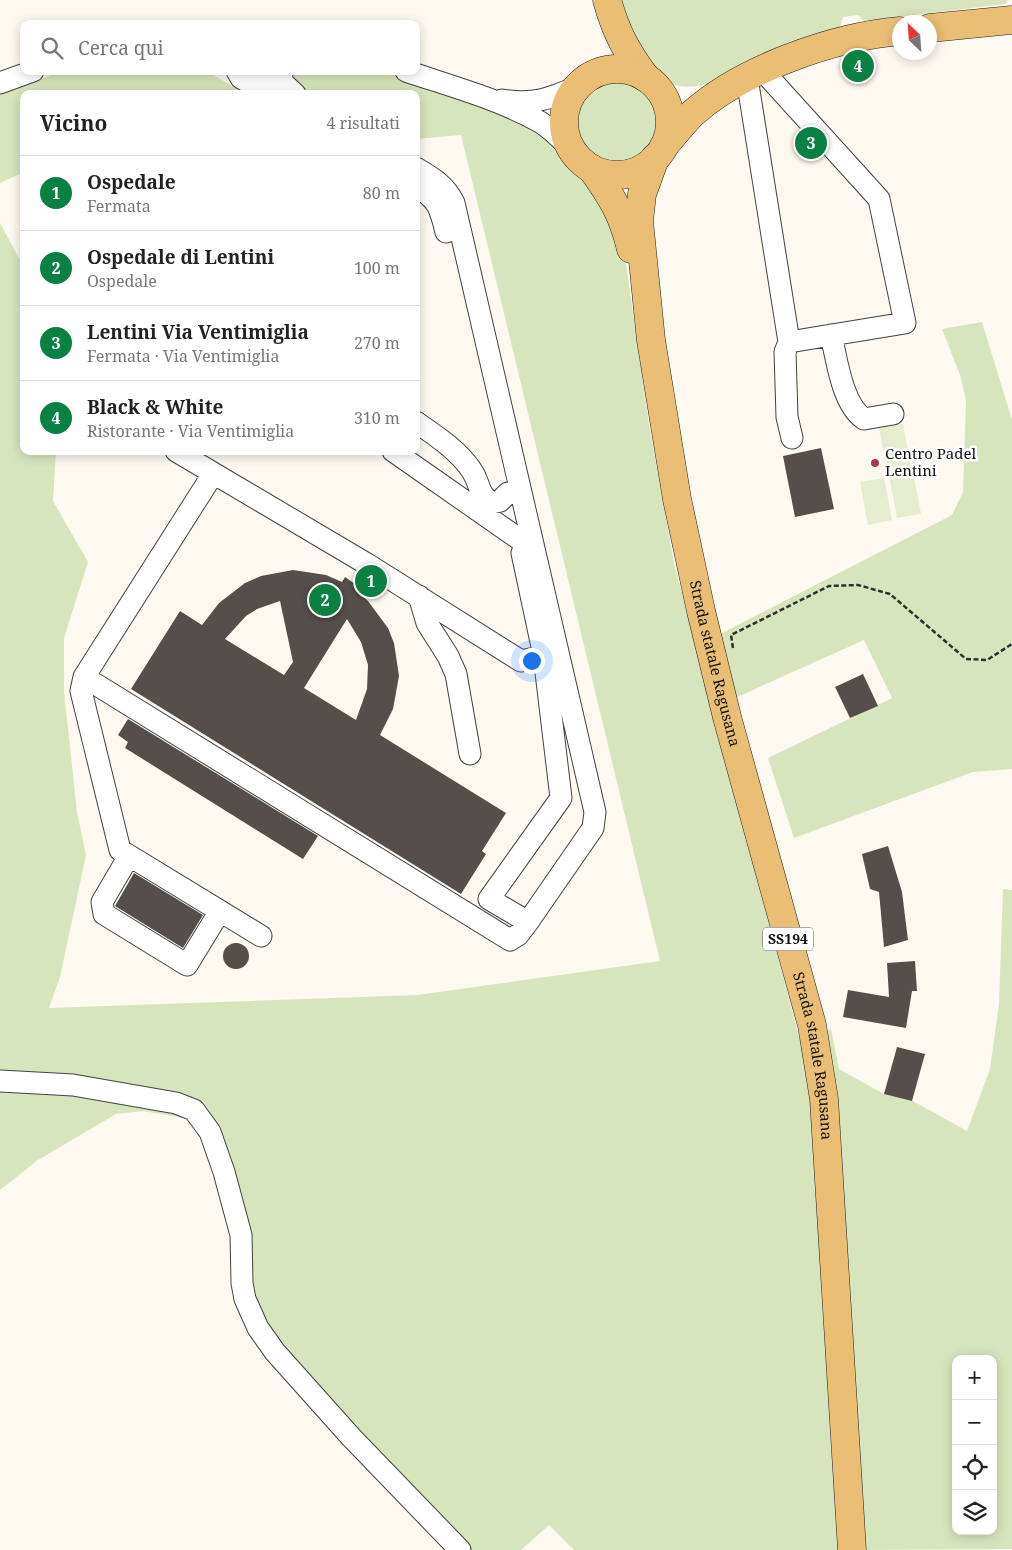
<!DOCTYPE html>
<html lang="it">
<meta charset="utf-8">
<style>
:root{--surface:#fff;--page:#f2f2f2;--text:#222;--muted:#767676;--line:#e0e0e0;--accent:#0b8043}
body{margin:0;font-family:"Noto Serif",serif;background:var(--page);color:var(--text)}
.controls{position:absolute;right:15px;bottom:15px;display:grid;overflow:hidden;border-radius:10px;box-shadow:0 2px 12px #0003}
.controls button{width:45px;height:45px;display:grid;place-items:center;padding:0;border:0;border-bottom:1px solid var(--line);background:var(--surface);color:var(--text);font:25px sans-serif}
.compass{position:absolute;left:892px;top:15px;width:45px;height:45px;border-radius:50%;background:var(--surface);box-shadow:0 2px 12px #0003;rotate:335deg}
.you{position:absolute;left:531px;top:660px;width:18px;height:18px;margin:-12px;border:4px solid #fff;border-radius:50%;background:#1a73e8;box-shadow:0 0 0 8px #1a73e833}
.badge{display:grid;place-items:center;width:32px;height:32px;border-radius:50%;background:var(--accent);color:#fff;font-size:16px;font-weight:700}
.pin{position:absolute;translate:-50% -50%;border:2px solid #fff;box-shadow:0 1px 5px #0006}
.list{margin:0;padding:0;list-style:none}
h2{display:flex;justify-content:space-between;align-items:center;height:65px;margin:0;padding:0 20px;font-size:21px}
h2 small{font-size:16px;font-weight:400;color:var(--muted)}
.list li{display:grid;grid-template-columns:32px 1fr auto;gap:15px;align-items:center;box-sizing:border-box;height:75px;padding:0 20px;border-top:1px solid var(--line)}
.list b{display:block;font-size:19px;white-space:nowrap}
.list p{margin:0;font-size:16px;white-space:nowrap;color:var(--muted)}
.list em{font-size:16px;font-style:normal;color:var(--muted)}
.icon{flex:none;width:28px;height:28px;fill:none;stroke:currentColor;stroke-width:2;stroke-linecap:round;stroke-linejoin:round}
.map{position:relative;flex:none;width:1012px;height:1550px;overflow:hidden}
.search{position:absolute;background:var(--surface);box-shadow:0 2px 12px #0003;left:20px;top:20px;width:400px;height:55px;display:flex;align-items:center;gap:12px;box-sizing:border-box;padding:0 18px;border-radius:10px;color:var(--muted);font-size:19px}
.panel{position:absolute;background:var(--surface);box-shadow:0 2px 12px #0003;left:20px;top:90px;width:400px;height:365px;border-radius:10px}
.map>svg:first-child{display:block}
</style>
<div class="map">
<svg width="1012" height="1550" viewBox="0 0 1012 1550">
<rect width="100%" height="100%" fill="#fdf9f1"/>
<path fill="#d7e5bd" fill-rule="evenodd" d="M614 0H1008L1005 4 864 21 858 15 843 17 839 29 796 45 793 40 783 45V52C745 69 681 112 647 66 634 48 624 20 614 0Z
M63 71H206L238 89 222 94H24V172L0 183V94Z
M292 71H386L474 99 537 126 592 179 622 236 649 424 674 563 805 1060 815 1140 841 1550H574L549 1525 521 1550H468L261 1327 200 1112 0 1076V223L20 260 24 288V451H56L53 501 88 562 64 638V691L77 812 86 855 60 977 49 1008 418 995 660 961 461 135 416 139V94H304L291 78Z
M572 123a44 44 0 1 1 88 0a44 44 0 1 1-88 0Z
M982 322 1012 420V769L973 772 794 838 768 758 892 698 864 640 735 698 720 634 952 515 963 492 966 400 960 375 942 329Z
M1003 889 1012 890V1549L862 1550 823 1036 831 1029 839 1069 884 1094 913 1101 967 1131 990 1069 999 1004ZM956 1359H993V1531H956Z
M0 1085 186 1108 196 1120 143 1111 116 1114 38 1160 0 1190Z"/>
<path fill="#e6edce" d="M903 424 911 467 887 471 879 428Z
M913 471 921 514 897 518 889 476Z
M884 478 892 520 868 525 860 482Z"/>
<path fill="#564e4b" fill-rule="evenodd" d="M821 448 834 509 795 517 783 456Z
M293 570 326 575 342 582 345 577 358 586 356 590 368 601 388 628 394 643 399 676 393 709 380 735 506 813 482 851 486 854 461 894 131 689 180 611 202 625 219 603 245 583 261 576ZM280 601 293 662 284 675 225 639 246 616 257 609ZM347 619 361 642 368 665 367 689 356 720 304 688Z
M863 674 878 706 850 718 835 687Z
M128 719 318 836 303 859 125 748 128 742 118 735Z
M888 846 902 892 908 940 884 947 879 892 870 889 862 854Z
M134 873 203 915 183 948 115 906Z
M223 956a13 13 0 1 1 26 0a13 13 0 1 1-26 0Z
M915 961 917 991H912L906 1028 843 1017 848 990 889 997 887 963Z
M897 1047 925 1054 912 1101 884 1094Z"/>
<g fill="none" stroke-linecap="round" stroke-linejoin="round">
<g stroke="#414141" stroke-width="23">
<path id="minor" d="M237 71 241 78 269 94
M406 71C450 86 499 99 540 122 553 130 562 140 572 150
M281 73 283 83 295 94
M747 78 789 342 905 323 879 199 763 71
M0 83 33 71
M253 84C266 84 274 82 281 71
M502 100C534 105 549 99 579 86
M416 186C438 200 440 207 446 232
M831 335C837 360 842 404 864 419L893 414
M789 342 785 352 787 417 792 438
M416 422C435 435 459 451 472 471 480 483 478 495 492 503L500 501 508 493
M176 451 367 564 521 661 544 656 553 648
M393 451 519 539
M213 474 84 677 81 691 120 850 261 936
M522 553 544 656 561 798 489 899 528 922
M419 596 427 623 448 656 456 674 470 754
M84 677 510 940 518 935 528 922 593 828 595 812 454 203C445 185 433 178 416 168
M129 856 102 902 104 914 187 965 220 911
M0 1081 73 1085 176 1103 194 1110 210 1132 224 1172 241 1235 242 1283 245 1299 258 1328 275 1352 351 1437 460 1550"/>
</g>
<g stroke="#1f1f1f" stroke-width="29">
<g id="major">
<path d="M607 0C616 32 626 51 646 78"/>
<path d="M930 28 1012 20"/>
<circle cx="617" cy="122" r="53"/>
<path d="M664 146C673 136 682 124 692 114 742 69 833 37 900 31"/>
<path id="s1" d="M655 158 642 194 639 221 651 340 677 499 701 611 727 717 812 1025 824 1099 852 1550"/>
<path d="M592 169C612 197 623 215 631 249"/>
</g>
</g>
<path stroke="#303030" stroke-width="2.5" stroke-dasharray="5 2.5" stroke-linecap="butt" d="M733 648 731 635 829 586 858 585 890 594 966 659 987 660 1012 644"/>
<use href="#minor" stroke="#fff" stroke-width="21"/>
<use href="#major" stroke="#eabe74" stroke-width="28"/>
</g>
<circle fill="#b0344a" stroke="#fff" stroke-width="2" cx="875" cy="463" r="5"/>
<g text-anchor="middle" stroke-width="5" stroke-linejoin="round" paint-order="stroke">
<rect fill="#fff" stroke="#565656" stroke-width="1" x="763" y="927.5" width="50" height="23" rx="4"/>
<g font-size="14" font-weight="bold" fill="#0e0e0e">
<text x="788" y="944">SS194</text>
</g>
<g font-size="15" fill="#0e0e0e" stroke="#fff" text-anchor="start">
<text x="885" y="459">Centro Padel<tspan x="885" dy="17">Lentini</tspan></text>
</g>
<g font-size="15" fill="#0e0e0e" stroke="#fff">
<text dy="5" stroke="none"><textPath href="#s1" startOffset="515">Strada statale Ragusana</textPath></text>
<text dy="5" stroke="none"><textPath href="#s1" startOffset="920">Strada statale Ragusana</textPath></text>
</g>
</g>
</svg>
<div class="controls">
<button>+</button>
<button>−</button>
<button><svg class="icon" aria-label="locate" viewBox="0 0 24 24"><circle cx="12" cy="12" r="6"/><path d="M12 2v4M12 18v4M2 12h4M18 12h4"/></svg></button>
<button><svg class="icon" aria-label="layers" viewBox="0 0 24 24"><path d="M12 4l9 5-9 5-9-5zM3 14l9 5 9-5"/></svg></button>
</div>
<svg class="compass" viewBox="-18 -18 36 36"><path d="M0-13l5 13h-10z" fill="#e53935"/><path d="M0 13l5-13h-10z" fill="#767676"/></svg>
<div class="you"></div>
<div class="pin badge" style="left:371px;top:581px">1</div>
<div class="pin badge" style="left:325px;top:600px">2</div>
<div class="pin badge" style="left:811px;top:143px">3</div>
<div class="pin badge" style="left:858px;top:66px">4</div>
<div class="search"><svg class="icon" aria-label="search" viewBox="0 0 24 24"><circle cx="10" cy="10" r="6"/><path d="M15 15l6 6"/></svg>Cerca qui</div>
<section class="panel">
<h2>Vicino<small>4 risultati</small></h2>
<ul class="list">
<li><span class="badge">1</span><div><b>Ospedale</b><p>Fermata</p></div><em>80 m</em></li>
<li><span class="badge">2</span><div><b>Ospedale di Lentini</b><p>Ospedale</p></div><em>100 m</em></li>
<li><span class="badge">3</span><div><b>Lentini Via Ventimiglia</b><p>Fermata · Via Ventimiglia</p></div><em>270 m</em></li>
<li><span class="badge">4</span><div><b>Black &amp; White</b><p>Ristorante · Via Ventimiglia</p></div><em>310 m</em></li>
</ul>
</section>
</div>
